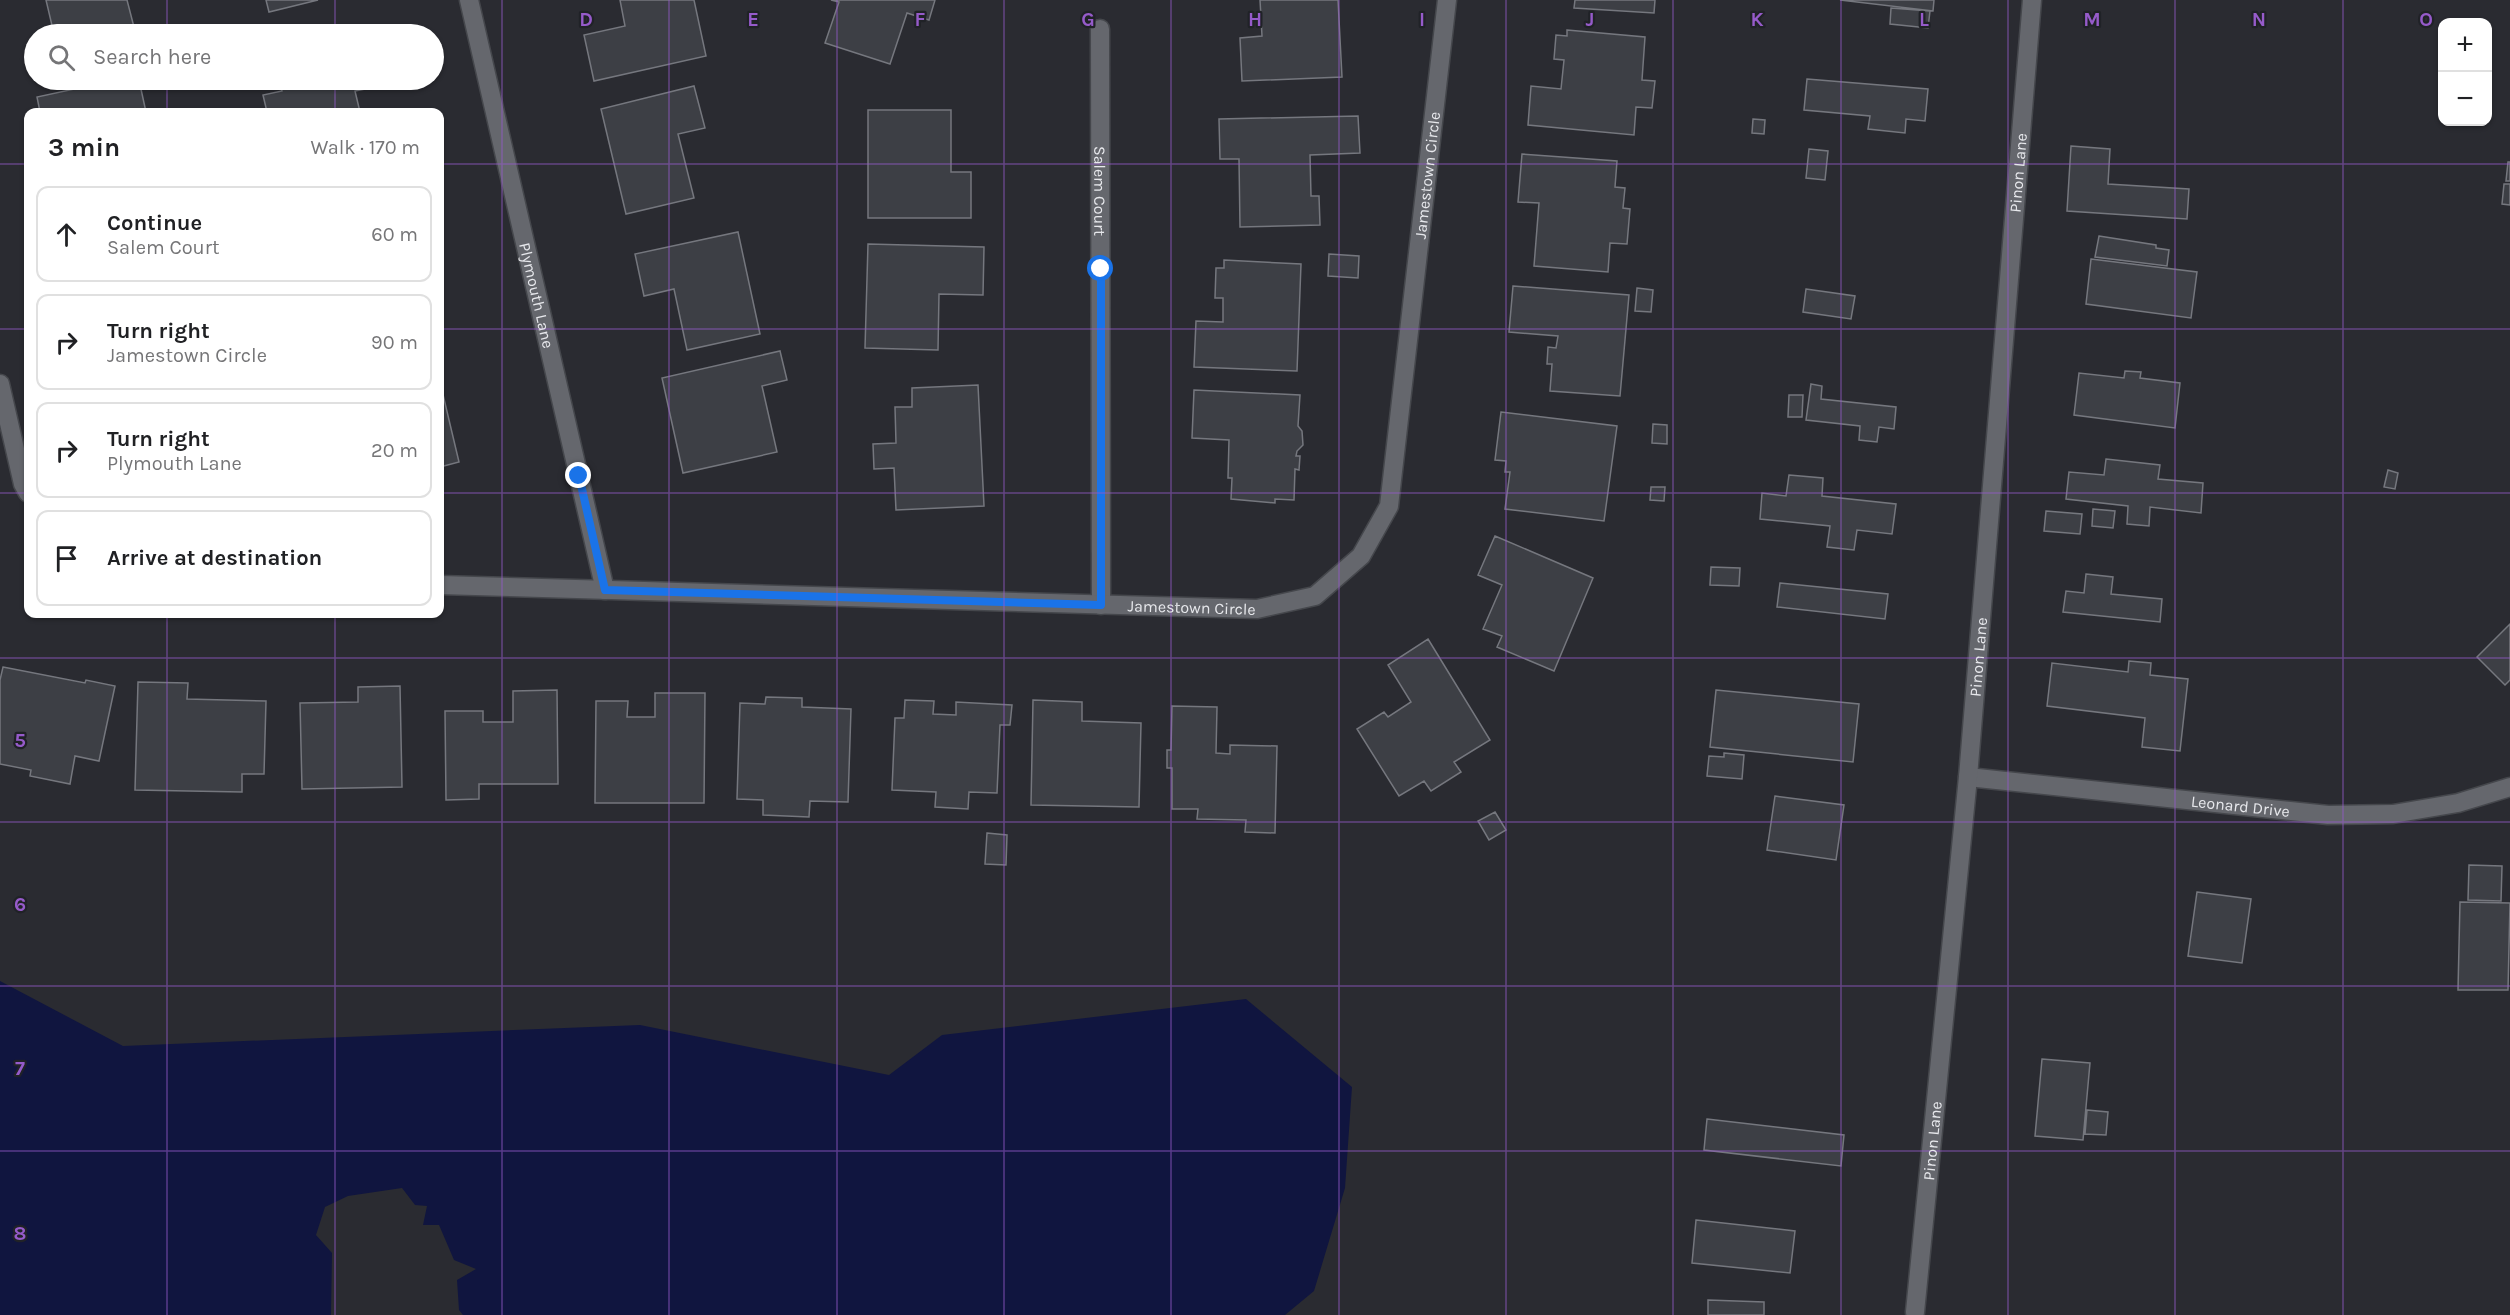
<!DOCTYPE html>
<meta charset="utf-8">
<style>
:root{--surface:#fff;--page:#f2f2f2;--text:#202124;--muted:#757577;--line:#e0e0e0}
body{margin:0;font-family:Karla,sans-serif;background:var(--page);color:var(--text)}
.controls{position:absolute;right:18px;top:18px;display:grid;overflow:hidden;border-radius:12px;box-shadow:0 2px 4px #0004}
.controls button{width:54px;height:54px;display:grid;place-items:center;padding:0;border:0;border-bottom:2px solid var(--line);background:var(--surface);color:var(--text);font:30px sans-serif}
.stop{position:absolute;width:18px;height:18px;margin:-14px;border:4px solid #1a73e8;border-radius:50%;background:#fff}
.stop.end{background:#1a73e8;border-color:#fff;box-shadow:0 2px 6px #0008}
.list{margin:0;padding:0;list-style:none}
h2{display:flex;justify-content:space-between;align-items:center;height:78px;margin:0;padding:0 24px;font-size:26px}
h2 small{font-size:20px;font-weight:400;color:var(--muted)}
.list li{display:grid;grid-template-columns:39px 1fr auto;gap:18px;align-items:center;box-sizing:border-box;height:96px;margin:0 12px 12px;padding:0 12px;border:2px solid var(--line);border-radius:12px}
.list b{display:block;font-size:22px;white-space:nowrap}
.list p{margin:0;font-size:20px;white-space:nowrap;color:var(--muted)}
.list em{font-size:20px;font-style:normal;color:var(--muted)}
.icon{flex:none;width:33px;height:33px;fill:none;stroke:currentColor;stroke-width:2;stroke-linecap:round;stroke-linejoin:round}
.map{position:relative;flex:none;width:2510px;height:1315px;overflow:hidden}
.search{position:absolute;background:var(--surface);box-shadow:0 2px 4px #0004;left:24px;top:24px;width:420px;height:66px;display:flex;align-items:center;gap:15px;box-sizing:border-box;padding:0 21px;border-radius:33px;color:var(--muted);font-size:22px}
.panel{position:absolute;background:var(--surface);box-shadow:0 2px 4px #0004;left:24px;top:108px;width:420px;height:510px;border-radius:12px}
.map>svg:first-child{display:block}
</style>
<div class="map">
<svg width="2510" height="1315" viewBox="0 0 2510 1315">
<rect width="100%" height="100%" fill="#2a2b31"/>
<path fill="#10153f" d="M0 981 123 1046 640 1025 889 1075 942 1035 1246 999 1352 1087 1345 1188 1314 1291 1285 1315H463L459 1310 457 1280 476 1269 454 1260 439 1225H423L427 1206 415 1205 402 1188 348 1196 325 1207 316 1235 332 1253 331 1315H0Z"/>
<path fill="#3d3f45" stroke="#75777e" stroke-width="1.5" d="M46 0H127L135 31 119 34H54Z
M266 0H318L269 12Z
M620 0H694L706 56 594 81 584 35 625 26Z
M831 0H935L929 20 907 13 890 64 825 43 839 2Z
M1260 0H1338L1342 77 1242 81 1240 38 1262 36Z
M1575 0H1655L1654 13 1574 8Z
M1840 0H1934L1933 11Z
M1891 8 1930 11 1928 28 1890 24Z
M1567 30 1645 37 1642 80 1655 81 1652 108 1636 107 1634 135 1528 125 1531 86 1561 89 1564 60 1554 59 1556 35 1567 36Z
M1807 79 1928 89 1925 121 1906 119 1905 133 1868 129 1870 116 1804 110Z
M116 80H139L146 112H40L37 97Z
M279 80H379L381 86 355 91 360 112H267L263 95 282 91Z
M694 86 705 128 678 134 694 198 626 214 601 109Z
M868 110H951V172H971V218H868Z
M1358 116 1360 153 1310 155 1311 196H1319L1320 225 1240 227 1239 159H1220L1219 119Z
M1753 119 1765 120 1764 134 1752 133Z
M2071 146 2110 149 2108 184 2189 189 2187 219 2067 211Z
M1809 149 1828 151 1825 180 1806 178Z
M1522 154 1617 161 1615 187 1625 188 1623 208 1630 209 1627 244 1610 243 1608 272 1534 266 1539 203 1518 202Z
M2508 162H2510V181H2506Z
M2504 184H2510V205L2502 204Z
M738 232 760 334 687 350 674 289 644 296 635 254Z
M2099 236 2156 245V248L2169 250 2167 266 2095 257Z
M868 244 984 247 983 295 939 294 938 350 865 348Z
M1329 254 1359 256 1358 278 1328 276Z
M2091 259 2197 272 2191 318 2086 304Z
M1224 260 1301 264 1297 371 1194 367 1196 321 1223 322V298H1215L1216 268H1224Z
M1513 286 1629 295 1620 396 1550 391 1552 364H1547L1548 347 1556 348 1558 336 1509 332Z
M1637 288 1653 290 1651 312 1635 311Z
M1806 289 1855 296 1851 319 1803 312Z
M780 351 787 380 762 386 777 452 683 473 662 378Z
M2125 371 2141 372 2140 378 2180 383 2175 428 2074 415 2079 373 2124 378Z
M440 382 459 462 440 467Z
M1811 384 1822 386 1821 399 1896 407 1894 429 1879 427 1877 442 1859 440 1860 426 1806 420Z
M978 385 984 506 896 510 894 468 874 469 873 444 896 443 895 407H912V388Z
M1194 390 1300 395 1298 426 1302 431 1303 445 1297 451 1296 456H1300L1299 470 1295 469 1294 500 1275 499V503L1231 499 1232 478H1228L1229 440 1192 438Z
M1789 395H1803L1802 417H1788Z
M1501 412 1617 426 1604 521 1505 509 1510 472H1505L1506 461 1495 460Z
M1653 424 1667 425V444L1652 443Z
M2106 459 2160 465 2158 479 2203 483 2201 513 2150 507 2149 526 2127 524 2128 506 2066 499 2069 472 2104 475Z
M2388 470 2398 473 2395 489 2384 487Z
M1789 475 1823 478 1822 496 1896 504 1892 534 1857 530 1854 550 1827 547 1830 526 1760 519 1762 493 1786 496Z
M1651 487H1665L1664 501 1650 500Z
M2093 509 2115 511 2113 528 2092 526Z
M2046 511 2082 514 2080 534 2044 531Z
M1495 536 1593 578 1554 671 1497 647 1502 636 1483 629 1502 585 1478 575Z
M1711 567 1740 568 1739 586 1710 585Z
M2086 574 2113 577 2111 594 2162 599 2160 622 2063 612 2066 591 2084 593Z
M1780 583 1888 594 1885 619 1777 607Z
M2510 624V680L2505 685 2477 657Z
M1428 639 1490 740 1454 762 1461 772 1431 791 1424 781 1399 796 1357 729 1384 712 1388 717 1411 702 1388 665Z
M2129 661 2151 663 2150 675 2188 679 2180 751 2142 747 2145 718 2047 706 2052 663 2128 672Z
M3 667 85 683 86 680 115 686 99 761 75 756 70 784 30 776 31 770 0 764V680Z
M138 682 188 683 187 699 266 701 264 774H242V792L135 790Z
M400 686 402 787 302 789 300 703 358 702V687Z
M557 690 558 784H479V799L446 800 445 711H483V722H513V691Z
M1716 690 1859 704 1853 762 1710 747Z
M655 693H705L704 803H595L596 701H628L627 717H655Z
M766 697 802 698V707L851 709 848 802 810 801 809 817 763 815V800L737 799 740 703 765 704Z
M905 700 934 701 933 714 956 715V702L1012 705 1010 725H1000L997 793 969 792 968 809 935 807 936 792 892 790 895 718H904Z
M1033 700 1082 702V721L1141 723 1139 807 1031 805Z
M1172 706 1217 707 1216 753 1230 754V745L1277 746 1275 833 1245 832 1246 820 1197 819 1198 809H1172V768H1167V750H1171Z
M1724 753 1744 755 1742 779 1707 776 1709 756 1724 757Z
M1775 796 1844 805 1836 860 1767 850Z
M1495 812 1506 830 1489 840 1478 821Z
M987 833 1007 835 1006 865 985 864Z
M2469 865 2502 866 2501 901 2468 900Z
M2197 892 2251 899 2242 963 2188 956Z
M2460 902 2510 903 2508 990H2458Z
M2042 1059 2090 1063 2083 1140 2035 1136Z
M2087 1110 2108 1112 2106 1135 2085 1134Z
M1707 1119 1844 1135 1841 1166 1704 1150Z
M1696 1220 1795 1231 1790 1273 1692 1263Z
M1708 1300 1764 1302V1315H1708Z"/>
<g fill="none" stroke-linecap="round" stroke-linejoin="round">
<g stroke="#45474c" stroke-width="21">
<g id="street">
<path id="s1" d="M469 0 605 590"/>
<path id="s2" d="M1100 29 1101 605"/>
<path d="M0 384 23 484 28 493"/>
<path id="s3" d="M440 585 1257 609 1315 596 1361 556 1389 506 1447 0"/>
<path id="s4" d="M1968 777 2328 815 2393 814 2458 803 2510 787"/>
<path id="s5" d="M1915 1312 1968 777 2032 0"/>
</g>
</g>
<use href="#street" stroke="#65676d" stroke-width="18"/>
</g>
<g fill="none" stroke-linecap="round" stroke-linejoin="round">
<path stroke="#1a73e8" stroke-width="8" d="M579 476 605 590 1101 605V269"/>
</g>
<path fill="none" stroke="#965bca" stroke-width="1.5" stroke-opacity="0.55" d="M167 0V34M335 0V34M502 0V1315M669 0V1315M837 0V1315M1004 0V1315M1171 0V1315M1339 0V1315M1506 0V1315M1673 0V1315M1841 0V1315M2008 0V1315M2175 0V1315M2343 0V1315M167 80V112M335 80V112M0 164H28M440 164H2510M0 329H28M440 329H2510M0 493H28M440 493H2510M167 614V1315M335 614V1315M0 658H2510M0 822H2510M0 986H2510M0 1151H2510"/>
<g text-anchor="middle" stroke-width="4.5" stroke-linejoin="round" paint-order="stroke">
<g font-size="16" fill="#e7e8ec" stroke="#202227">
<text dy="6" stroke="none"><textPath href="#s5" startOffset="1144">Pinon Lane</textPath></text>
<text dy="6" stroke="none"><textPath href="#s3" startOffset="1328">Jamestown Circle</textPath></text>
<text dy="6" stroke="none"><textPath href="#s2" startOffset="162">Salem Court</textPath></text>
<text dy="6" stroke="none"><textPath href="#s1" startOffset="303">Plymouth Lane</textPath></text>
<text dy="6" stroke="none"><textPath href="#s3" startOffset="752">Jamestown Circle</textPath></text>
<text dy="6" stroke="none"><textPath href="#s5" startOffset="658">Pinon Lane</textPath></text>
<text dy="6" stroke="none"><textPath href="#s4" startOffset="274">Leonard Drive</textPath></text>
<text dy="6" stroke="none"><textPath href="#s5" startOffset="172">Pinon Lane</textPath></text>
</g>
</g>
<g font-size="20" text-anchor="middle" font-weight="bold" fill="#965bca" stroke="#202227" stroke-width="4.5" stroke-linejoin="round" paint-order="stroke">
<text x="586" y="26">D</text>
<text x="753" y="26">E</text>
<text x="920" y="26">F</text>
<text x="1088" y="26">G</text>
<text x="1255" y="26">H</text>
<text x="1422" y="26">I</text>
<text x="1590" y="26">J</text>
<text x="1757" y="26">K</text>
<text x="1924" y="26">L</text>
<text x="2092" y="26">M</text>
<text x="2259" y="26">N</text>
<text x="2426" y="26">O</text>
<text x="20" y="747">5</text>
<text x="20" y="911">6</text>
<text x="20" y="1075">7</text>
<text x="20" y="1240">8</text>
</g>
</svg>
<div class="controls">
<button>+</button>
<button>−</button>
</div>
<div class="stop" style="left:1101px;top:269px"></div>
<div class="stop end" style="left:579px;top:476px"></div>
<div class="search"><svg class="icon" aria-label="search" viewBox="0 0 24 24"><circle cx="10" cy="10" r="6"/><path d="M15 15l6 6"/></svg>Search here</div>
<section class="panel">
<h2>3 min<small>Walk · 170 m</small></h2>
<ul class="list">
<li><svg class="icon" aria-label="ahead" viewBox="0 0 24 24"><path d="M12 20V5M6 11l6-6 6 6"/></svg><div><b>Continue</b><p>Salem Court</p></div><em>60 m</em></li>
<li><svg class="icon" aria-label="right" viewBox="0 0 24 24"><path d="M7 20v-9h11M14 6l5 5-5 5"/></svg><div><b>Turn right</b><p>Jamestown Circle</p></div><em>90 m</em></li>
<li><svg class="icon" aria-label="right" viewBox="0 0 24 24"><path d="M7 20v-9h11M14 6l5 5-5 5"/></svg><div><b>Turn right</b><p>Plymouth Lane</p></div><em>20 m</em></li>
<li><svg class="icon" aria-label="arrive" viewBox="0 0 24 24"><path d="M6 21V4h12l-3 4 3 4H6"/></svg><div><b>Arrive at destination</b></div></li>
</ul>
</section>
</div>
